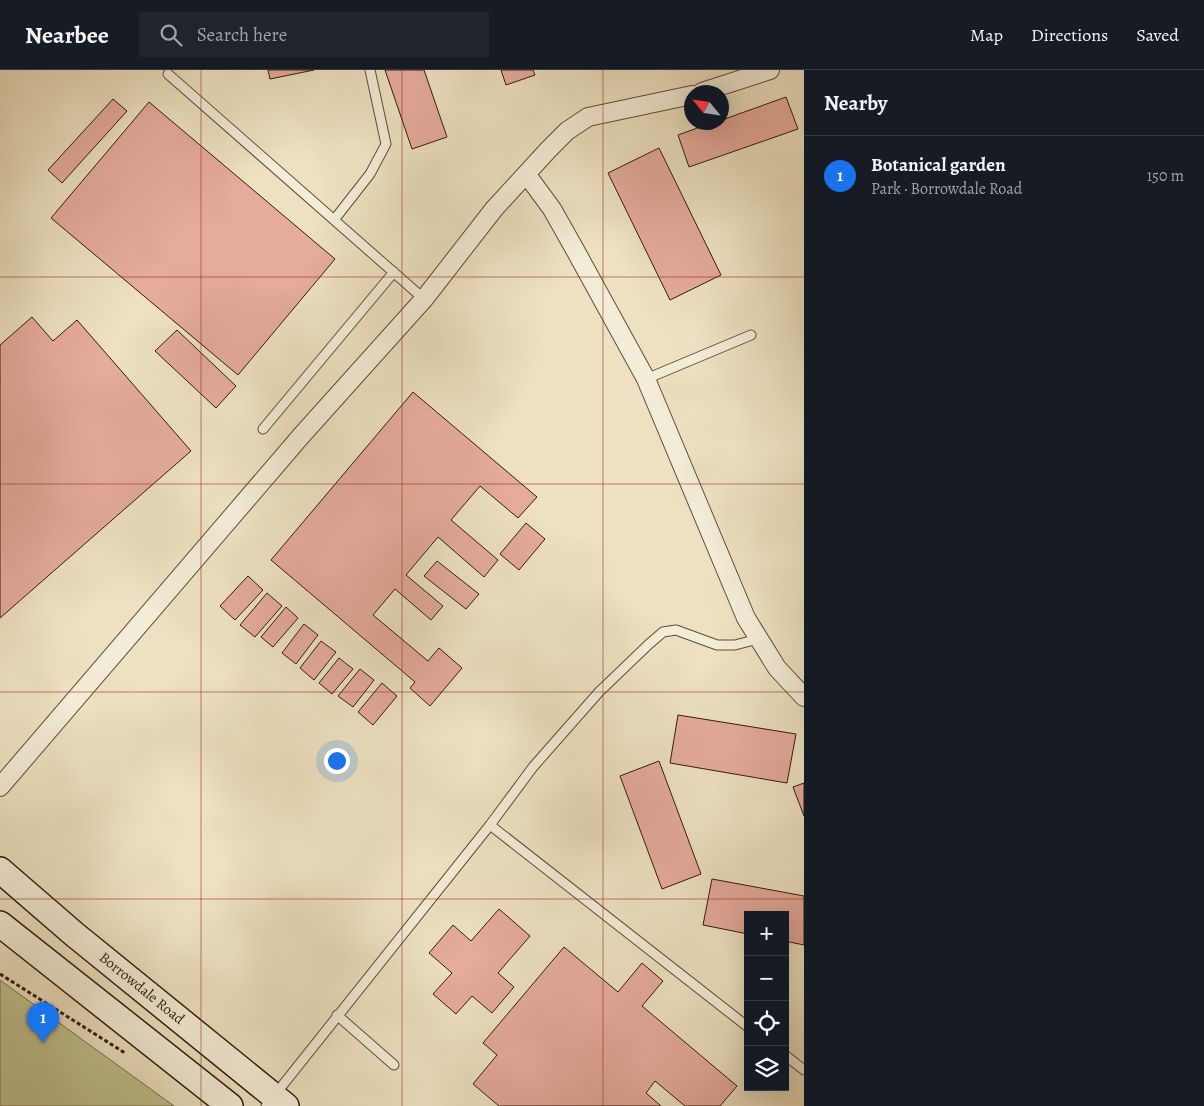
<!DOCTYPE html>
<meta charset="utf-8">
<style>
:root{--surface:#171b24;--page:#20242c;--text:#f1f3f6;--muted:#9ea1a6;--line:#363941;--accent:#1a73e8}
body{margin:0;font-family:Alegreya,serif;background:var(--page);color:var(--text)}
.controls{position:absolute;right:15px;bottom:15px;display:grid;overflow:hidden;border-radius:0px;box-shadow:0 5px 20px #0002}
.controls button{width:45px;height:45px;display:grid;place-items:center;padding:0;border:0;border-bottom:1px solid var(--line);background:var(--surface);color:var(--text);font:25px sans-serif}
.compass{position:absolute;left:684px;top:15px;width:45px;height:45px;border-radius:50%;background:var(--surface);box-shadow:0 5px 20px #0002;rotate:299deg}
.you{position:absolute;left:336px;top:690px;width:18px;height:18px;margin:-12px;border:4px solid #fff;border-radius:50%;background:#1a73e8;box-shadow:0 0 0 8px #1a73e833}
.badge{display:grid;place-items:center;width:32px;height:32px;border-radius:50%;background:var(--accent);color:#fff;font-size:16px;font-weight:700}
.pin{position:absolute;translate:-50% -41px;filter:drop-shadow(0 1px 2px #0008)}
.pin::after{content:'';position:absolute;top:26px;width:18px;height:15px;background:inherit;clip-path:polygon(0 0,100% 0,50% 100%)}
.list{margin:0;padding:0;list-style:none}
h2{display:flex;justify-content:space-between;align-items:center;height:65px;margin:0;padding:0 20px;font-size:21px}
h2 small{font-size:16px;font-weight:400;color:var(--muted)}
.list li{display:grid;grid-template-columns:32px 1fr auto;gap:15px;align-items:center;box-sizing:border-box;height:80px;padding:0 20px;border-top:1px solid var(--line)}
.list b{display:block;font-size:19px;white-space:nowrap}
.list p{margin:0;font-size:16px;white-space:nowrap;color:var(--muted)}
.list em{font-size:16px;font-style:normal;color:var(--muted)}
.icon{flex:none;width:28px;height:28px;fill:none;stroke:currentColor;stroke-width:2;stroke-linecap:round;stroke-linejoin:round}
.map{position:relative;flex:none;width:804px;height:1036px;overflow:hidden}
header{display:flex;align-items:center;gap:30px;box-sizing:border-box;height:70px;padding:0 25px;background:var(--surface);border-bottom:1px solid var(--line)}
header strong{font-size:24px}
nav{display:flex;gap:28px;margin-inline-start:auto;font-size:18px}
.search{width:350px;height:45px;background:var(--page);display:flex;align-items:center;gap:12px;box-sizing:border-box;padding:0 18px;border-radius:0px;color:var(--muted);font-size:19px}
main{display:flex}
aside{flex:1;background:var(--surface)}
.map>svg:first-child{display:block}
</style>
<header>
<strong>Nearbee</strong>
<div class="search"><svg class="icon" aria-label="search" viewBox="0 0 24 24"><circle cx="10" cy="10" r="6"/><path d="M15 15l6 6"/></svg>Search here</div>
<nav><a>Map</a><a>Directions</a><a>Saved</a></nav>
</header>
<main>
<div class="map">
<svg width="804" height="1036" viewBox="0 0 804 1036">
<rect width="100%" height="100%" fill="#ede1c1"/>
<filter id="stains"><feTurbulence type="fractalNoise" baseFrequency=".004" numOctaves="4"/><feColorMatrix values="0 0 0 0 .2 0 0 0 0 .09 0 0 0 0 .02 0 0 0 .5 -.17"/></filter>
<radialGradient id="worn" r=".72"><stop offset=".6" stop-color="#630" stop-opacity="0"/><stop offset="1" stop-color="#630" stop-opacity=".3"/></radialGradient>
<path fill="#bfc18e" stroke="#786e4d" d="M0 910 174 1036H0Z"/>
<path fill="#e5ab9c" stroke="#311c0c" d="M268 0H314L270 9Z
M385 0H424L447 67 412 79Z
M501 0H533L535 5 506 15Z
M786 27 798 59 689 97 678 65 714 52H722V50Z
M113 29 127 41 62 113 48 100Z
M149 32 335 189 238 305 51 148Z
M659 78 721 205 670 230 608 103Z
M32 247 53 271 77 250 191 381 0 548V275Z
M177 260 236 316 216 338 155 281Z
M413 322 537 427 518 448 480 416 451 450 498 490 484 507 438 467 406 505 443 536 431 550 395 519 373 545 428 591 439 578 462 598 430 636 410 618 415 612 271 490Z
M526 453 545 469 519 500 500 484Z
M437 491 479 524 466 539 424 506Z
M248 506 263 520 235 550 220 536Z
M267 523 282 536 255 567 240 555Z
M286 537 298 548 273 577 261 567Z
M304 554 318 565 296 594 282 583Z
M321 571 336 582 314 610 300 598Z
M339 588 353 599 332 624 319 613Z
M360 599 374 610 353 637 338 626Z
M382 613 397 626 373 655 358 642Z
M678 645 796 664 787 713 670 693Z
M659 691 701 804 662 819 620 706Z
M804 713V746L793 717Z
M712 809 804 826V875L785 871V845H748V864L703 855Z
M499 839 530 866 498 903 514 917 492 943 472 926 456 944 433 924 452 903 429 883 453 855 471 871Z
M564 877 618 922 642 893 663 911 642 936 737 1016 720 1036H685L655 1011 646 1023 661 1036H499L473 1014 497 985 483 973Z"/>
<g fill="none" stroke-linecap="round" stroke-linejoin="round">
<g stroke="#604d39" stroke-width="11">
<path id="service" d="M168 4 424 229
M334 150 370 104 386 74 370 0
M646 309 751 265
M263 359 394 202
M490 755 748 957
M337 945 394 995
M785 985 804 1000
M266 1036 490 755 533 697 599 622 649 574 663 562 676 560 717 575H735L758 569"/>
</g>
<g stroke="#604d39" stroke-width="20">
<path id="minor" d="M702 22 770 0
M527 105 552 139 574 178 646 309 746 548 777 598 804 627
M0 717 301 366 424 229 494 139 549 79 567 61 588 47 692 25"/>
</g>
<g stroke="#311c0c" stroke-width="28">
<path id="secondary" d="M0 800 74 864 286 1036
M0 854 230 1036"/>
</g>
<path stroke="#311c0c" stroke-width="3" stroke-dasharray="4 2.5" stroke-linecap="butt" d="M0 904 125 983"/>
<use href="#service" stroke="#f3ecd7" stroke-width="9"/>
<use href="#minor" stroke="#f3ecd7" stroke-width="18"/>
<use href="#secondary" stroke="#f3ecd7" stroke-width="25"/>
</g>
<path fill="none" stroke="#8f2418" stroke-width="1" stroke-opacity="0.55" d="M201 0V1036M402 0V1036M603 0V1036M0 207H804M0 414H804M0 622H804M0 829H804"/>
<g text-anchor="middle" stroke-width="4.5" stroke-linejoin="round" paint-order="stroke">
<g font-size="15" fill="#311c0c" stroke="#f3ecd7">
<text transform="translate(142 918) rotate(39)" y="5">Borrowdale Road</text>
</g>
</g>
<rect width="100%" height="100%" filter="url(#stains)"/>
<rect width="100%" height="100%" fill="url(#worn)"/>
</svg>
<div class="controls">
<button>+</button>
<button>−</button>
<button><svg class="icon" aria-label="locate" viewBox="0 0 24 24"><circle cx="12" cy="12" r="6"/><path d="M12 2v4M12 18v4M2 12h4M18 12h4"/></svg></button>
<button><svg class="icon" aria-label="layers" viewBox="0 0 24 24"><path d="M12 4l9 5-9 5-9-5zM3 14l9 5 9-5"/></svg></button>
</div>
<svg class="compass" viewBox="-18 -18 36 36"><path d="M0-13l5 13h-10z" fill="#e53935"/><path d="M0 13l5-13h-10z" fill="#9ea1a6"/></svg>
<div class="you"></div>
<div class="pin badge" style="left:43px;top:973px">1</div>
</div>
<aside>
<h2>Nearby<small></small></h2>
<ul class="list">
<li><span class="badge">1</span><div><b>Botanical garden</b><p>Park · Borrowdale Road</p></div><em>150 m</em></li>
</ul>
</aside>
</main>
